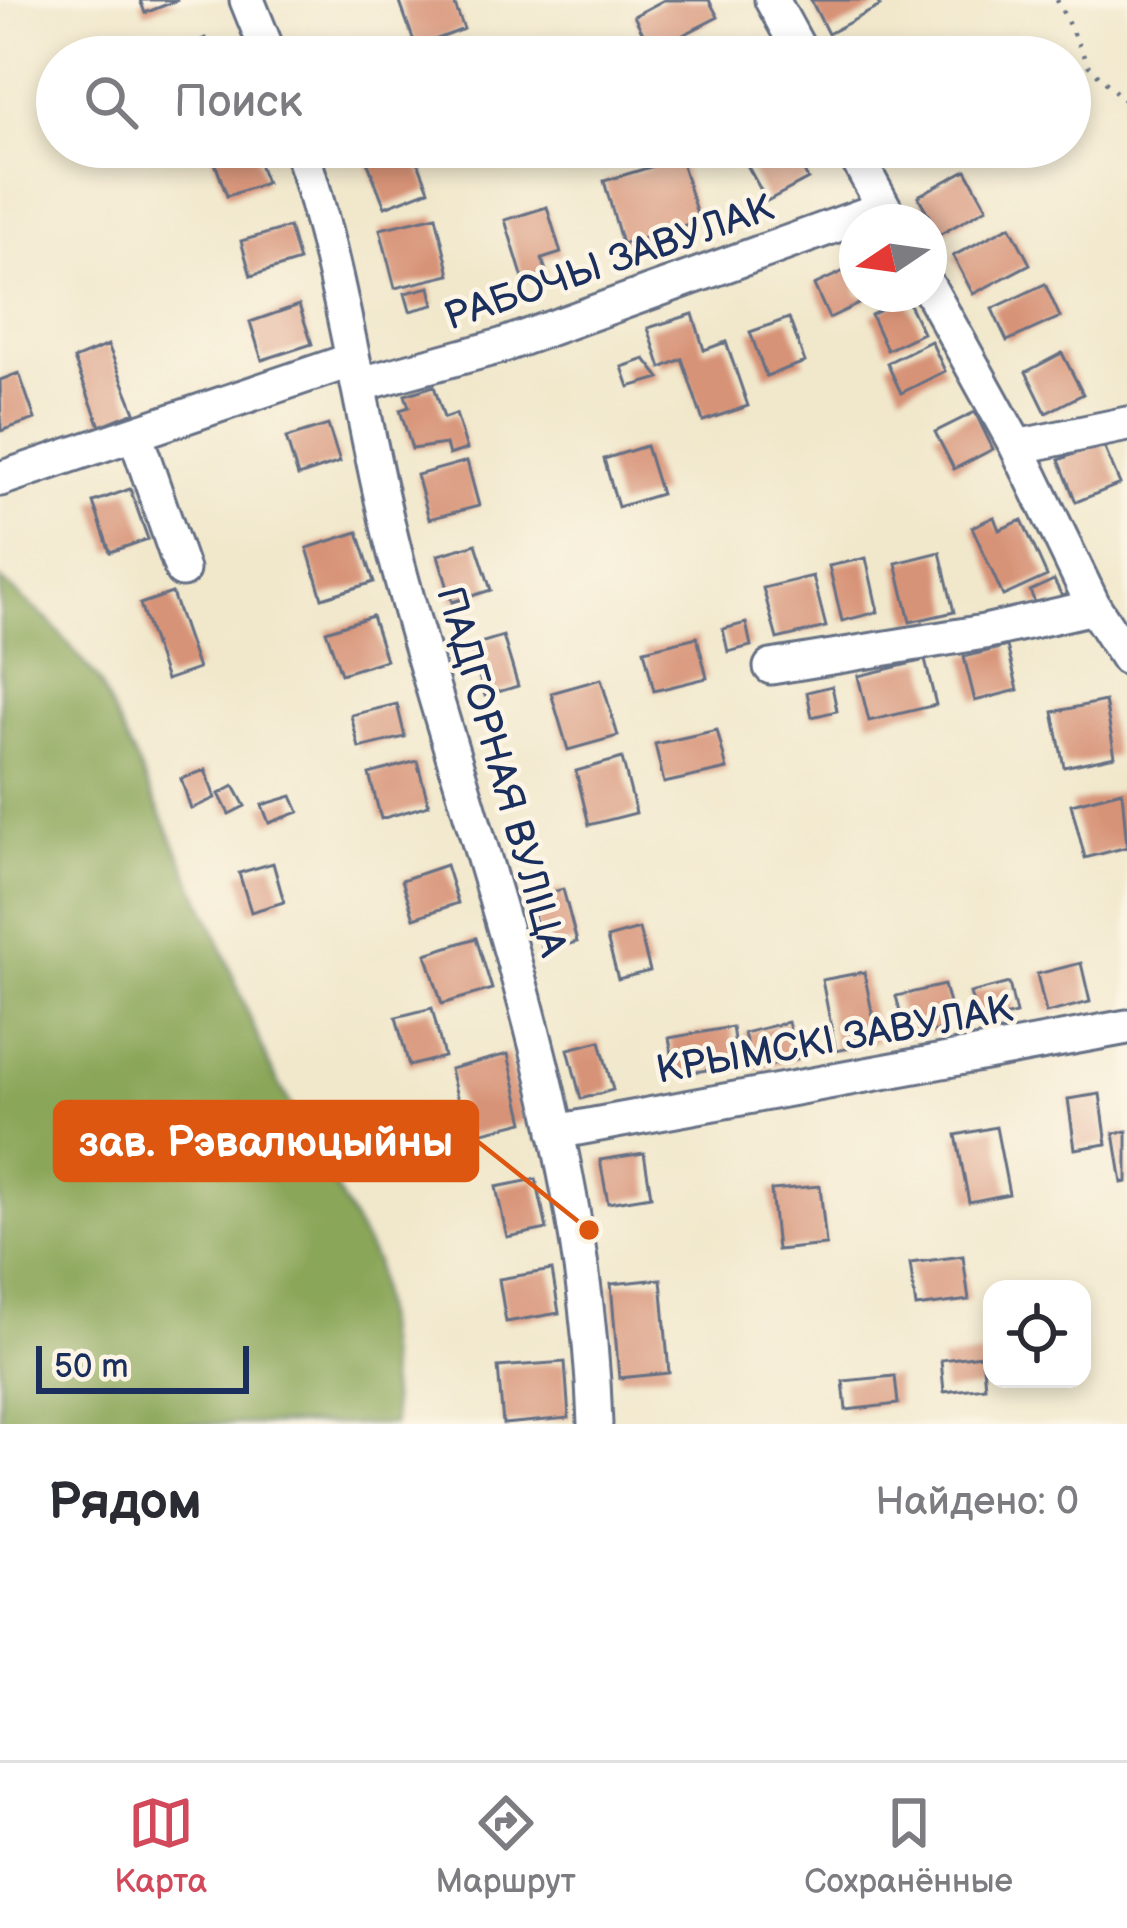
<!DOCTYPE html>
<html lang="ru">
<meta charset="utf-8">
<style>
:root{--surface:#fff;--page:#f2f2f3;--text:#2b2b33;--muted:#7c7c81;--line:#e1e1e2;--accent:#d1495b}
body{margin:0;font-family:"Balsamiq Sans",sans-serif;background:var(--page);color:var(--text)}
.controls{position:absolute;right:36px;bottom:36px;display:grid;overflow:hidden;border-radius:24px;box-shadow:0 6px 18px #0003}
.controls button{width:108px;height:108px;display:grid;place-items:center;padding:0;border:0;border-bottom:3px solid var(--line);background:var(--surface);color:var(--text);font:60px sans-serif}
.compass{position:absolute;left:839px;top:204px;width:108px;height:108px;border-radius:50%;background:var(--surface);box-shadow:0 6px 18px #0003;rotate:257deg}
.scale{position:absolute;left:36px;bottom:30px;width:213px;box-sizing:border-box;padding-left:12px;border:6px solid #1b2f5e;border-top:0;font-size:33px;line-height:42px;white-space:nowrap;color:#1b2f5e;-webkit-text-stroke:9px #fcf5e5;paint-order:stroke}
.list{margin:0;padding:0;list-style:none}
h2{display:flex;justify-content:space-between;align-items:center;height:156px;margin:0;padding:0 48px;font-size:51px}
h2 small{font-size:39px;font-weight:400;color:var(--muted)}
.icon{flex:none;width:66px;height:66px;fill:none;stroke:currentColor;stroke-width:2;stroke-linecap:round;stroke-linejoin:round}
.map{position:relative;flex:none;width:1127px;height:1424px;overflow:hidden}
.search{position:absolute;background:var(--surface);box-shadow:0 6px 18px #0003;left:36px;right:36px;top:36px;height:132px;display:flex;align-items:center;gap:30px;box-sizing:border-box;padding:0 42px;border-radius:66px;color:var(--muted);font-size:45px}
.sheet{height:336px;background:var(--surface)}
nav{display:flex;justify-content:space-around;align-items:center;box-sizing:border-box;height:168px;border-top:3px solid var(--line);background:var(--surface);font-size:33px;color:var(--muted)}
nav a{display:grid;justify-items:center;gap:6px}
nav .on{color:var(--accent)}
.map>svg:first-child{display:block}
</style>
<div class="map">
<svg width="1127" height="1424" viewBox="0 0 1127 1424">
<rect width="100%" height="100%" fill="#fcf5e5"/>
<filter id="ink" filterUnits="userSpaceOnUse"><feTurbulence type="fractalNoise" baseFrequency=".00833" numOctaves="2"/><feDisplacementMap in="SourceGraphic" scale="24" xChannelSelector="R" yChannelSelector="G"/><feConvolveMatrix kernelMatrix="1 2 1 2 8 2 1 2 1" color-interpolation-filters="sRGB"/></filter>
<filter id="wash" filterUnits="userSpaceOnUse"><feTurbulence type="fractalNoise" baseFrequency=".004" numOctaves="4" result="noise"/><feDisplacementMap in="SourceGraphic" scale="48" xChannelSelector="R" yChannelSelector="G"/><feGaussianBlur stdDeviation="2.7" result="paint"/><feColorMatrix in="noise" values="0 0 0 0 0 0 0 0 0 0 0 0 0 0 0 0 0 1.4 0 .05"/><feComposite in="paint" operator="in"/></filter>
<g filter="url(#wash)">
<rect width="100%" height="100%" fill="#f1e8cc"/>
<path fill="#8aa658" stroke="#526a5b" stroke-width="3" d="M0 579 52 624 97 678 213 926 269 1065 376 1262 394 1424H0Z"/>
<g id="blocks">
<path fill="#d79377" d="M140 0H178L145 13Z
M399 0H453L464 29 416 47Z
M664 0H709L718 17 652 51 634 16Z
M811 0H876L880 6 828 34Z
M205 38 213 57H165Z
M224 147H253L266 183 227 196 211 152Z
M403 147H412L429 190 385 207 367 161Z
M758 147H792L808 179 767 201 742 156Z
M680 158 699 221 622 244 604 181Z
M966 170 987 208 939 235 918 196Z
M547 207 561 253 542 259 547 274 524 282 505 220Z
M436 216 450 275 395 288 380 229Z
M1010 226 1030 264 973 294 953 256Z
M289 227 299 261 251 276 241 241Z
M857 265V294L871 298 829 318 814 285Z
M1045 284 1060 317 1007 341 992 309Z
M430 287 434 305 410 311 405 293Z
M906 298 923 333 887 350 871 315Z
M299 305 312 344 262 360 250 322Z
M693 314 704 350 726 342 748 406 703 421 682 359 661 368 648 328Z
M789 318 805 362 766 376 750 332Z
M931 341 945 371 901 393 887 363Z
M108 345 135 412 100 426 74 359Z
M1062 353 1083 394 1046 413 1026 372Z
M645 359 660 378 629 387 622 367Z
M19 373 35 419 1 431 0 380Z
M434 386 444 418 456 414 467 449 449 455 446 444 412 449 400 410 409 407 405 395Z
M975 412 993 449 954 469 935 432Z
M328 425 340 462 298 476 286 438Z
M1102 442 1120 484 1076 502 1059 460Z
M646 446 661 494 618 507 604 459Z
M467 461 479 506 429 519 417 475Z
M130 489 148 539 110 552 93 502Z
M994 517 999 530 1022 520 1047 576 1003 596 972 527Z
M358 532 374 582 322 598 307 548Z
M476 544 491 590 452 602 438 555Z
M940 552 954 612 910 622 896 563Z
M866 558 878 612 842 621 829 566Z
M813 576 826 627 777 639 763 588Z
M1054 580 1062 596 1037 607 1030 591Z
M172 593 198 669 166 680 140 604Z
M372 616 386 660 341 674 326 631Z
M746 623 751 646 728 652 723 629Z
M503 636 518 686 485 696 470 646Z
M697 637 707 678 654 691 644 650Z
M1007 646 1018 690 975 701 964 657Z
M925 660 936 705 869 721 858 676Z
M601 679 618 736 568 750 551 693Z
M832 686 837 711 812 717 807 692Z
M1105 701 1115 756 1064 767 1053 712Z
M397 704 405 737 359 748 351 715Z
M717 730 727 769 664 783 655 744Z
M622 758 636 813 589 825 576 771Z
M417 761 429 805 381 819 369 774Z
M205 770 215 798 191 809 181 779Z
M234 786 245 806 229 814 219 794Z
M1122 791 1127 847 1085 858 1071 804Z
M292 796 299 812 269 823 262 805Z
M273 863 284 902 251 912 239 873Z
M446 865 458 903 414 918 402 880Z
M563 889 577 942 543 951 530 898Z
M639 929 650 971 618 979 607 938Z
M476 938 492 989 442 1004 426 954Z
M1081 963 1090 1002 1046 1013 1037 974Z
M864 972 878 1042 836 1051 822 980Z
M1009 983 1016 1014 978 1023 970 993Z
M944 985 955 1027 907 1038 896 996Z
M432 1008 444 1057 409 1066 396 1017Z
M788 1022 797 1059 753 1070 744 1033Z
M732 1027 738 1065 676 1075 669 1038Z
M600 1041 613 1090 581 1099 568 1049Z
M508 1054 524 1122 467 1136 450 1069Z
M1100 1094 1107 1144 1075 1149 1068 1099Z
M996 1127 1009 1194 969 1202 956 1135Z
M1127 1131V1182L1122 1183 1114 1133Z
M644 1153 651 1196 608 1203 600 1160Z
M536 1179 547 1229 507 1237 496 1187Z
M820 1186 826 1245 777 1250 771 1190Z
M963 1256 969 1300 916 1307 910 1263Z
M552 1270 559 1313 506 1322 499 1279Z
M661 1279 669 1373 619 1378 611 1284Z
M982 1355 985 1387 944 1392 941 1360Z
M565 1362 569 1418 503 1424 498 1367Z
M895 1376 898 1404 846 1410 843 1381Z"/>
</g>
</g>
<g filter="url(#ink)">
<use href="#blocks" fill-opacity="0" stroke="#667084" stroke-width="3"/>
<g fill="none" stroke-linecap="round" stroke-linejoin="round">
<g stroke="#667084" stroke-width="39">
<path id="minor" d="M247 0 270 57
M772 0 803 57
M300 147C346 285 362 433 400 573 476 853 586 1130 595 1424
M851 147 892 222
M929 288 1017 447 1094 607 1127 658
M358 385 501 346 884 208
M135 434 182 570
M1017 447 1127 424
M0 479 352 360
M771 667 984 632 1094 607
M556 1132 1127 1027"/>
</g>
<path stroke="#667084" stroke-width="4.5" stroke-dasharray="3 9" stroke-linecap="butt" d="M1057 0 1088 65 1127 103"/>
<use href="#minor" stroke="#fff" stroke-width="33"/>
</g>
</g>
<g text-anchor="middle" stroke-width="9" stroke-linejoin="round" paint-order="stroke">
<g font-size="39" fill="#1b2f5e" stroke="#fcf5e5">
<text transform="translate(608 261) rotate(-19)" y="14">РАБОЧЫ ЗАВУЛАК</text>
<text transform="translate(503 771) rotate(74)" y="14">ПАДГОРНАЯ ВУЛІЦА</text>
<text transform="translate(834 1038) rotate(-10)" y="14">КРЫМСКІ ЗАВУЛАК</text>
</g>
</g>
<path fill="none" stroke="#de5710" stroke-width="4.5" d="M589 1230L477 1141"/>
<circle fill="#de5710" stroke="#fcf5e5" stroke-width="4.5" cx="589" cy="1230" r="12"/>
<rect fill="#de5710" stroke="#de5710" stroke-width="4.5" x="55" y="1102" width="422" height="78" rx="12"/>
<g font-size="42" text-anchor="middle" font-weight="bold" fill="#fff">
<text x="266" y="1156">зав. Рэвалюцыйны</text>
</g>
</svg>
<div class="controls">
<button><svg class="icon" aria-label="locate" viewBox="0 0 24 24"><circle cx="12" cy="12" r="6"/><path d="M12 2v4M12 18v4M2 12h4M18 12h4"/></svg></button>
</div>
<svg class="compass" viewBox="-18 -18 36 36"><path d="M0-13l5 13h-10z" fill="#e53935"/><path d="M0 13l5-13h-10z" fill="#7c7c81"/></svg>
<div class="scale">50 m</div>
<div class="search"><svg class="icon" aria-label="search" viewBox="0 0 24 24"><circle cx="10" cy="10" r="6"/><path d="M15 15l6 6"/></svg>Поиск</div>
</div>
<section class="sheet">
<h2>Рядом<small>Найдено: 0</small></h2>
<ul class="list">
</ul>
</section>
<nav>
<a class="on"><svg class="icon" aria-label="map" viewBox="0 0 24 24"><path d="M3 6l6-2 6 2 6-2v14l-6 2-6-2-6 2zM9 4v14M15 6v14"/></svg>Карта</a>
<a><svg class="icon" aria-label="directions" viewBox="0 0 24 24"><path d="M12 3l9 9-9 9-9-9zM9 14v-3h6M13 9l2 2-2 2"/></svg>Маршрут</a>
<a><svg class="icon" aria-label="saved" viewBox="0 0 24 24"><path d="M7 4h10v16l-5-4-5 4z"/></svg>Сохранённые</a>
</nav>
